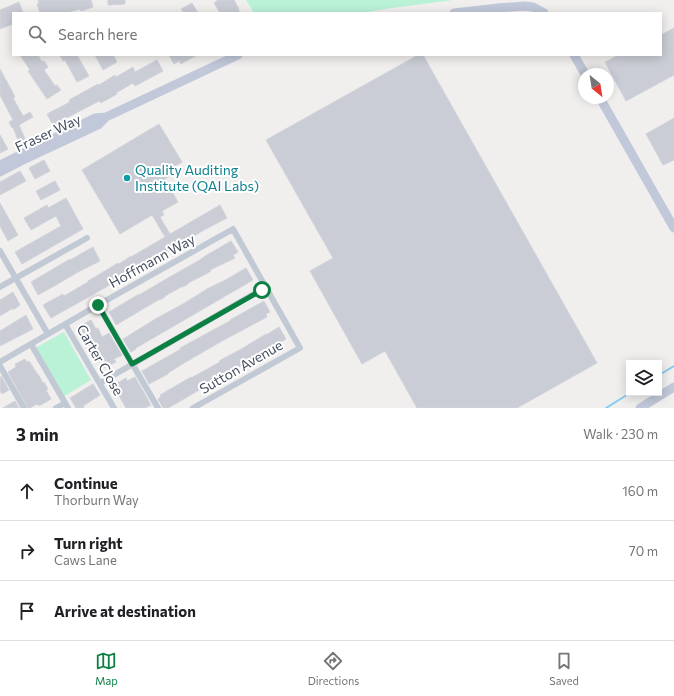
<!DOCTYPE html>
<meta charset="utf-8">
<style>
:root{--surface:#fff;--page:#f2f2f2;--text:#202124;--muted:#757577;--line:#e0e0e0;--accent:#0b8043}
body{margin:0;font-family:Commissioner,sans-serif;background:var(--page);color:var(--text)}
.controls{position:absolute;right:12px;bottom:12px;display:grid;overflow:hidden;border-radius:0px;box-shadow:0 2px 10px #0003}
.controls button{width:36px;height:36px;display:grid;place-items:center;padding:0;border:0;border-bottom:1px solid var(--line);background:var(--surface);color:var(--text);font:20px sans-serif}
.compass{position:absolute;left:578px;top:68px;width:36px;height:36px;border-radius:50%;background:var(--surface);box-shadow:0 2px 10px #0003;rotate:150deg}
.stop{position:absolute;width:12px;height:12px;margin:-9px;border:3px solid #0b8043;border-radius:50%;background:#fff}
.stop.end{background:#0b8043;border-color:#fff;box-shadow:0 1px 4px #0008}
.list{margin:0;padding:0;list-style:none}
h2{display:flex;justify-content:space-between;align-items:center;height:52px;margin:0;padding:0 16px;font-size:17px}
h2 small{font-size:13px;font-weight:400;color:var(--muted)}
.list li{display:grid;grid-template-columns:26px 1fr auto;gap:12px;align-items:center;box-sizing:border-box;height:60px;padding:0 16px;border-top:1px solid var(--line)}
.list b{display:block;font-size:15px;white-space:nowrap}
.list p{margin:0;font-size:13px;white-space:nowrap;color:var(--muted)}
.list em{font-size:13px;font-style:normal;color:var(--muted)}
.icon{flex:none;width:22px;height:22px;fill:none;stroke:currentColor;stroke-width:2;stroke-linecap:round;stroke-linejoin:round}
.map{position:relative;flex:none;width:674px;height:408px;overflow:hidden}
.search{position:absolute;background:var(--surface);box-shadow:0 2px 10px #0003;left:12px;right:12px;top:12px;height:44px;display:flex;align-items:center;gap:10px;box-sizing:border-box;padding:0 14px;border-radius:0px;color:var(--muted);font-size:15px}
.sheet{height:232px;background:var(--surface)}
nav{display:flex;justify-content:space-around;align-items:center;box-sizing:border-box;height:56px;border-top:1px solid var(--line);background:var(--surface);font-size:11px;color:var(--muted)}
nav a{display:grid;justify-items:center;gap:2px}
nav .on{color:var(--accent)}
.map>svg:first-child{display:block}
</style>
<div class="map">
<svg width="674" height="408" viewBox="0 0 674 408">
<rect width="100%" height="100%" fill="#f1efee"/>
<path fill="#baf2d8" d="M246 0H453L385 9 362 13H254Z
M64 332 91 380 63 397 35 348Z"/>
<g fill="none" stroke-linecap="round" stroke-linejoin="round">
<path stroke="#84ccf2" stroke-width="2" d="M659 375 674 366
M606 408 630 393"/>
</g>
<path fill="#cacdd5" stroke="#d2d3db" d="M38 0H91L93 7 81 11 80 9 65 13H40L37 4 39 3Z
M108 0H125V4L108 5Z
M218 0H234L239 9H238L240 13H220L214 3Z
M19 2 23 13H13V24L0 29V10Z
M192 3 198 13H184L181 9Z
M674 28V75L626 101 605 62 619 55H661V35Z
M20 55H38L42 62 44 61 48 67 44 70 55 86 57 85 61 90 47 99 28 71 30 70Z
M60 55H77L89 76 77 82 65 60 63 61Z
M95 55H113L117 62 103 70Z
M169 55H197L181 64 179 61 174 64Z
M418 55H423L597 363 517 408H417L385 351 362 364 310 271 333 258 266 140Z
M157 60 163 71 135 86 133 83 116 93 117 94 101 103 99 101 53 125 47 114 70 102 69 100 98 84 99 85 115 75 116 77 133 67 135 72Z
M0 69 11 89 15 97 13 98 23 116 30 112 33 117 19 125 26 141 19 143 13 127 12 128 9 122 13 120 0 95Z
M674 118V160L663 165 646 134Z
M159 124 182 162 167 171 170 176 165 179 178 202 162 211 164 215 160 217 170 234 220 205 227 218 204 230 166 253V252L152 260V261L117 281 51 318 43 305 63 294 64 296 88 282V281L118 263 119 264 131 256V257L165 237 152 215 120 234 82 170Z
M0 135 8 149 0 153Z
M44 160 50 171 35 179 29 168Z
M20 171 26 181 0 195V182Z
M55 181 60 190 41 200 36 191Z
M66 198 83 229 22 264 15 252 61 226 56 216 31 230 24 218 47 205 48 208Z
M0 203 18 235 8 241 0 226Z
M231 241 238 252 233 255 235 258 210 270 211 271 206 274 188 283V284L183 287V286L165 296V297L160 300V299L148 306 116 325 109 312 139 294V295L161 282 198 261 207 255Z
M93 247 100 261 78 272 56 285 38 295 31 282 70 259V260Z
M246 268 253 280 136 348V349L131 352 123 339 157 318 183 304 207 289 221 282H222Z
M13 292 20 305 13 310V308L0 316V300Z
M264 301 270 312 266 314 267 317 222 341 184 363 168 373V374L149 384 142 371 181 349 180 348 215 329 230 321V320Z
M26 315 33 329 0 346V331Z
M91 320 96 329 98 328 102 337 109 333 122 355 114 359 116 362 104 368 88 343 80 326Z
M279 327 286 339 177 403 168 408H163L158 399 161 397 160 395 191 377V378L220 362 219 361 243 348 266 334V335Z
M25 359 27 362 29 361 38 375V374L43 383 44 382 48 389 46 390 51 399 39 406 37 404 30 408H28L8 372 16 367 15 364Z
M1 376 9 390 2 394 0 391Z
M135 377 151 405 145 408H126L118 394H119L114 385 126 378 127 381Z
M93 384 100 395 83 406 84 408H76L70 398Z
M15 401 19 408H3Z"/>
<g fill="none" stroke-linecap="round" stroke-linejoin="round">
<path stroke="#c1c9d5" stroke-width="6" d="M0 251 48 334
M0 287 87 238
M98 305 158 408
M65 324 114 408
M31 344 68 408
M0 362 98 305 233 229 300 348 193 408
M0 366 24 408
M100 383 266 287
M56 408 65 403"/>
<path stroke="#c0c8d9" stroke-width="9" d="M454 13 498 8 525 6 533 7 544 13
M574 55 585 74
M600 98 674 228
M0 165 95 118 106 117
M0 172 21 161 98 125 106 117 238 55
M640 408 674 387"/>
</g>
<g fill="none" stroke-linecap="round" stroke-linejoin="round">
<path stroke="#0b8043" stroke-width="5" d="M98 305 132 364 262 290"/>
</g>
<circle fill="#0f9aa8" stroke="#fff" stroke-width="1.5" cx="127" cy="178" r="4"/>
<g text-anchor="middle" stroke-width="4" stroke-linejoin="round" paint-order="stroke">
<g font-size="14" fill="#454f5e" stroke="#fff">
<text transform="translate(48 133) rotate(-25)" y="5">Fraser Way</text>
<text transform="translate(152 261) rotate(-29)" y="5">Hoffmann Way</text>
<text transform="translate(100 360) rotate(60)" y="5">Carter Close</text>
<text transform="translate(241 367) rotate(-30)" y="5">Sutton Avenue</text>
</g>
<g font-size="14" fill="#0d838f" stroke="#fff" text-anchor="start">
<text x="135" y="175">Quality Auditing<tspan x="135" dy="16">Institute (QAI Labs)</tspan></text>
</g>
</g>
</svg>
<div class="controls">
<button><svg class="icon" aria-label="layers" viewBox="0 0 24 24"><path d="M12 4l9 5-9 5-9-5zM3 14l9 5 9-5"/></svg></button>
</div>
<svg class="compass" viewBox="-18 -18 36 36"><path d="M0-13l5 13h-10z" fill="#e53935"/><path d="M0 13l5-13h-10z" fill="#757577"/></svg>
<div class="stop" style="left:262px;top:290px"></div>
<div class="stop end" style="left:98px;top:305px"></div>
<div class="search"><svg class="icon" aria-label="search" viewBox="0 0 24 24"><circle cx="10" cy="10" r="6"/><path d="M15 15l6 6"/></svg>Search here</div>
</div>
<section class="sheet">
<h2>3 min<small>Walk · 230 m</small></h2>
<ul class="list">
<li><svg class="icon" aria-label="ahead" viewBox="0 0 24 24"><path d="M12 20V5M6 11l6-6 6 6"/></svg><div><b>Continue</b><p>Thorburn Way</p></div><em>160 m</em></li>
<li><svg class="icon" aria-label="right" viewBox="0 0 24 24"><path d="M7 20v-9h11M14 6l5 5-5 5"/></svg><div><b>Turn right</b><p>Caws Lane</p></div><em>70 m</em></li>
<li><svg class="icon" aria-label="arrive" viewBox="0 0 24 24"><path d="M6 21V4h12l-3 4 3 4H6"/></svg><div><b>Arrive at destination</b></div></li>
</ul>
</section>
<nav>
<a class="on"><svg class="icon" aria-label="map" viewBox="0 0 24 24"><path d="M3 6l6-2 6 2 6-2v14l-6 2-6-2-6 2zM9 4v14M15 6v14"/></svg>Map</a>
<a><svg class="icon" aria-label="directions" viewBox="0 0 24 24"><path d="M12 3l9 9-9 9-9-9zM9 14v-3h6M13 9l2 2-2 2"/></svg>Directions</a>
<a><svg class="icon" aria-label="saved" viewBox="0 0 24 24"><path d="M7 4h10v16l-5-4-5 4z"/></svg>Saved</a>
</nav>
